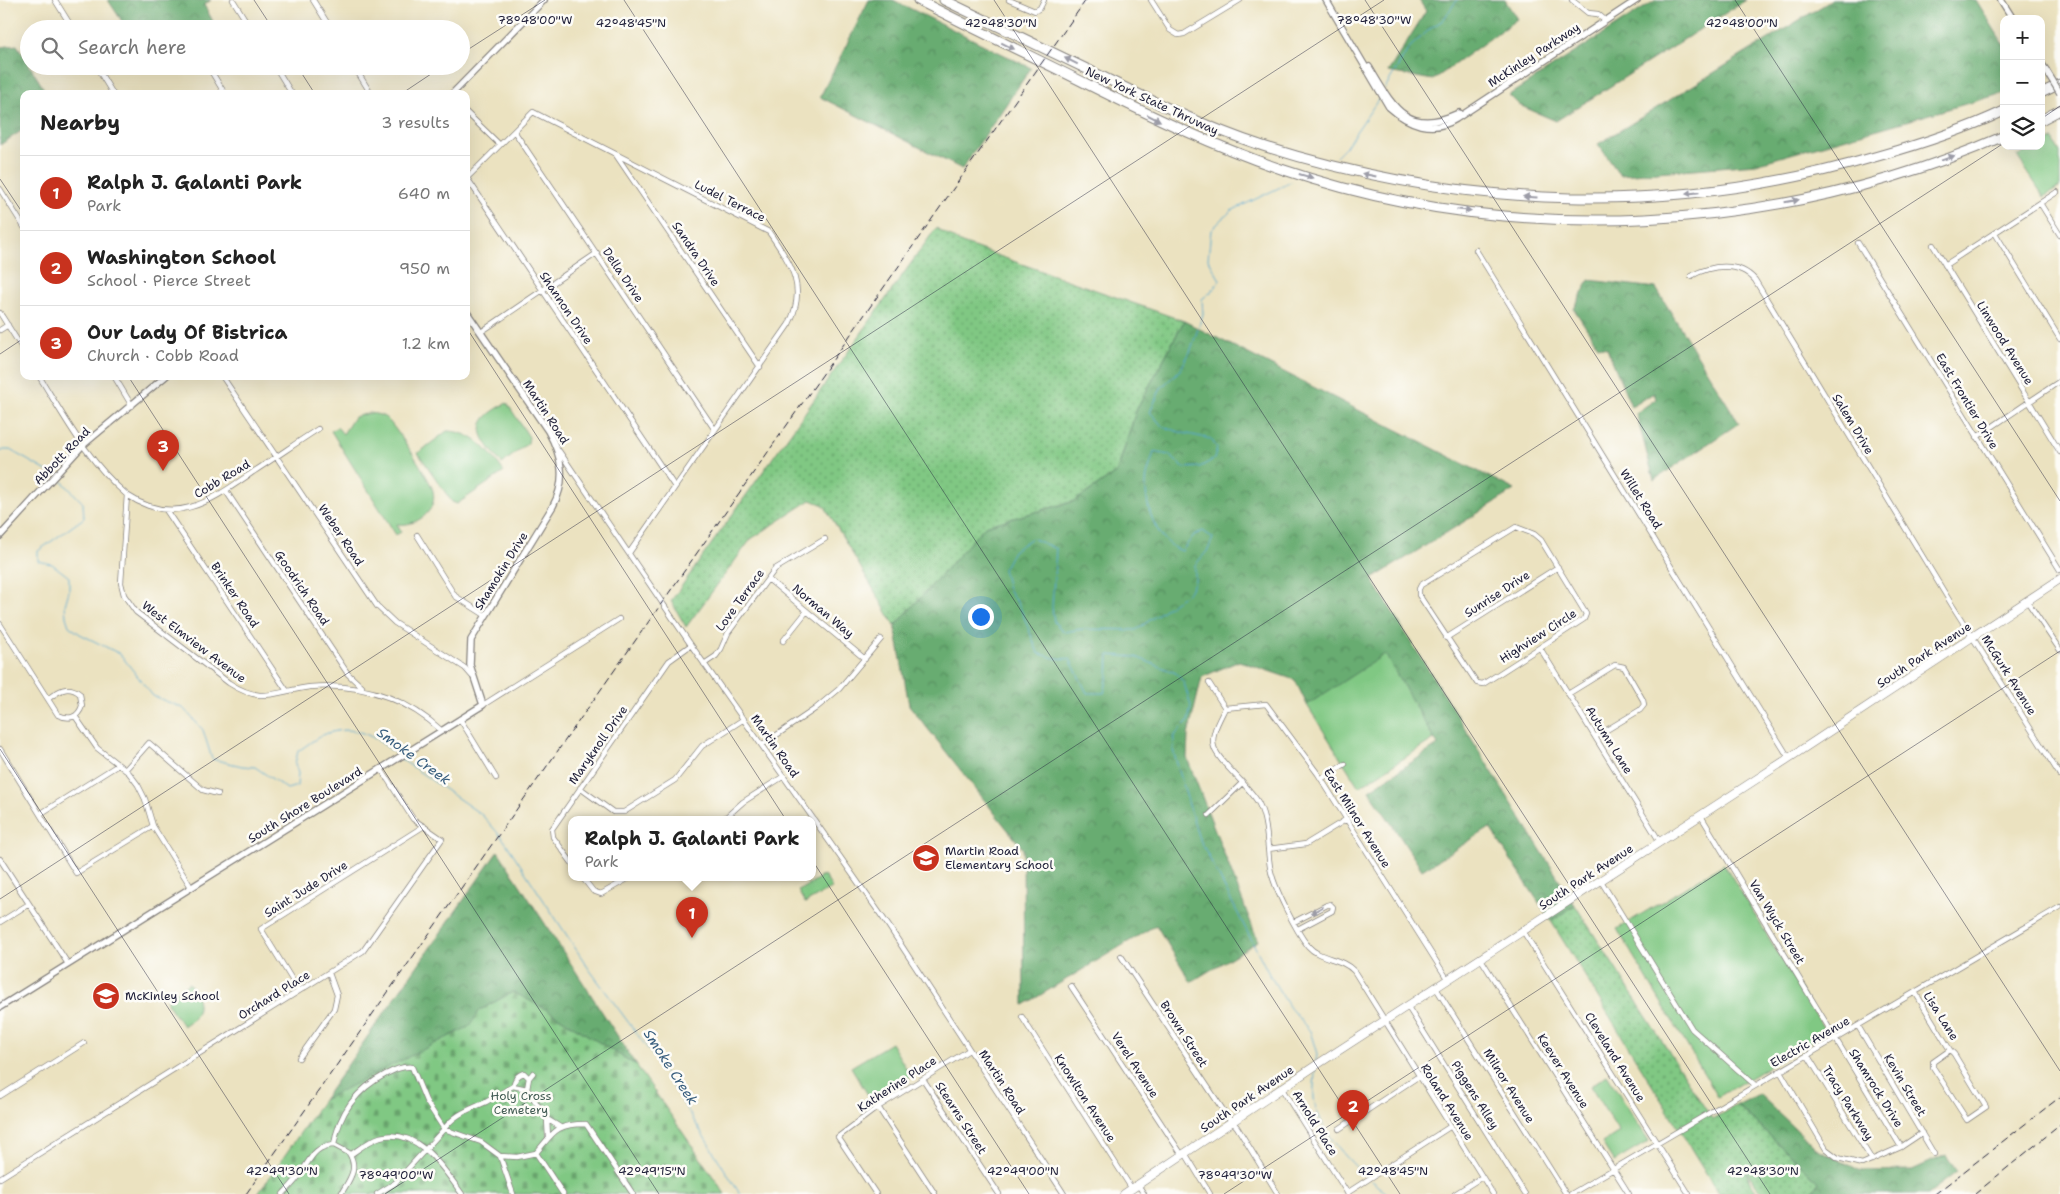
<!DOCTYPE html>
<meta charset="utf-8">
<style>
:root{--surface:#fff;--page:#f6f6f6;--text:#222;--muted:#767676;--line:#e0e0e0;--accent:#c8321e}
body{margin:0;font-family:"Shantell Sans",sans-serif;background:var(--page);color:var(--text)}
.controls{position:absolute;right:15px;top:15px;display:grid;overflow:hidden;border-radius:10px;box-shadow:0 5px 20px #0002}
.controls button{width:45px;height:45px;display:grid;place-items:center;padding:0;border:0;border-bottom:1px solid var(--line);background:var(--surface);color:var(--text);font:25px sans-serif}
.you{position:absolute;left:980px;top:616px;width:18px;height:18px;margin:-12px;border:4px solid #fff;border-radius:50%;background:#1a73e8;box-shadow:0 0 0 8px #1a73e833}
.badge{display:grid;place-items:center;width:32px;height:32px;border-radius:50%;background:var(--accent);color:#fff;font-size:16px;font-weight:700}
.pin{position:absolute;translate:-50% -41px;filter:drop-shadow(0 1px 2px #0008)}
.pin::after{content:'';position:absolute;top:26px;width:18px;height:15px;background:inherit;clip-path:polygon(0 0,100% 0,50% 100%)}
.popup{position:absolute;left:568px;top:816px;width:248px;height:65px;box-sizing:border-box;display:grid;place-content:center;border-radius:10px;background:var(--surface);filter:drop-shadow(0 1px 4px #0005);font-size:16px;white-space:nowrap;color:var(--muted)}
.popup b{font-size:19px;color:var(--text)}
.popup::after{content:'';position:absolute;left:50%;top:100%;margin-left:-10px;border:10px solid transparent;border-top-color:var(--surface)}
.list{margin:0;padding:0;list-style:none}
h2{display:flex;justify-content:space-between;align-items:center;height:65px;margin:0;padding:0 20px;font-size:21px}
h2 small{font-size:16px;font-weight:400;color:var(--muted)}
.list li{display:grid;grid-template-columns:32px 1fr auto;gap:15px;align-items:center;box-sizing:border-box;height:75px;padding:0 20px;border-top:1px solid var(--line)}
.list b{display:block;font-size:19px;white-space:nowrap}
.list p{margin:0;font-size:16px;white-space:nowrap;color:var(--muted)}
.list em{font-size:16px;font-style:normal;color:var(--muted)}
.icon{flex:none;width:28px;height:28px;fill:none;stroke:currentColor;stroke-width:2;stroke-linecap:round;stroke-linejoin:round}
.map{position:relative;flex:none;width:2060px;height:1194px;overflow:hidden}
.search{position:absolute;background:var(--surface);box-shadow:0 5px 20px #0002;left:20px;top:20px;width:450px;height:55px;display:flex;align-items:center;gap:12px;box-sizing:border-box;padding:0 18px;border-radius:28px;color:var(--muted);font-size:19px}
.panel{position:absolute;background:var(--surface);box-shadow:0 5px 20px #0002;left:20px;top:90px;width:450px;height:290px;border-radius:10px}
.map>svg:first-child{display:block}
</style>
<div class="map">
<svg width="2060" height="1194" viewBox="0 0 2060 1194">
<defs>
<pattern id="grass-dots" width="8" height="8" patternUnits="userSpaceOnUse" patternTransform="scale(1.25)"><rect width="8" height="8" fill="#80c883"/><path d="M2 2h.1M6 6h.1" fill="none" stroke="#68a26c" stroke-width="1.8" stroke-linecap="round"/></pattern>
<pattern id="forest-crowns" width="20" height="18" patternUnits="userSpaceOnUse" patternTransform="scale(1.25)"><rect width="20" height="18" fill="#68ac71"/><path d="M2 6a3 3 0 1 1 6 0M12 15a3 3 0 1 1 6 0" fill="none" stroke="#558c5e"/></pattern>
<pattern id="cemetery-stones" width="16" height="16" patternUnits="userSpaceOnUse" patternTransform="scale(1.25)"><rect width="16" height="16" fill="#80c883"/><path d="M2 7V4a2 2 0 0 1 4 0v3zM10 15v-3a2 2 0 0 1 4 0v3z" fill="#68a26c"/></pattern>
</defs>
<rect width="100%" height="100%" fill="#fdfcf7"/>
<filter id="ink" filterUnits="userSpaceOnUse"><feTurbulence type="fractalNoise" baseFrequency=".02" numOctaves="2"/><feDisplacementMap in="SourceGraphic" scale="10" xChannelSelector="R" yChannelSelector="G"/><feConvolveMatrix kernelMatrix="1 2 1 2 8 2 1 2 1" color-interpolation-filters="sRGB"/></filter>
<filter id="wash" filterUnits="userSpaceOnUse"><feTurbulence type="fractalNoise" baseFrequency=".0096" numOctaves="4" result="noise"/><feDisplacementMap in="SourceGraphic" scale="20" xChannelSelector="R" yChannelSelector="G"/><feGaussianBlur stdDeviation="1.12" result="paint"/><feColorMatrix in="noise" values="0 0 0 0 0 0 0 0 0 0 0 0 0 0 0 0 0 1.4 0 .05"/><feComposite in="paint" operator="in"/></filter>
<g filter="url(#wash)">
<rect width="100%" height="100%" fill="#ebe2c0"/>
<path fill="url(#grass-dots)" stroke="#51755f" d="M936 228 962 243 1184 321 1136 411 1117 472 1075 501 985 526 895 626 824 505 811 500 751 539 686 627 671 601Z
M1575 905 1712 1119 1737 1105 1819 1182 1810 1194H1763L1744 1168 1757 1194H1719L1551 921Z"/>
<path fill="url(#forest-crowns)" stroke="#456756" d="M108 0H211L204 5 217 29H127Z
M869 0H893L1031 68 962 169 820 97Z
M1419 0H1505L1517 19 1433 80 1388 72 1426 11Z
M1656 0H1746L1556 121 1519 105 1509 95Z
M1832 0H1976L2004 45V93L1756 164 1620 175 1598 144Z
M17 45 47 94H24V129L0 145V47Z
M1589 280 1656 288 1739 423 1654 480 1636 413 1656 399 1654 393 1631 406 1607 348 1598 346 1574 309Z
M1184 321 1515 490 1372 579 1575 905 1551 921 1490 828 1422 870 1369 790 1438 745 1385 655 1307 705 1295 680 1239 661 1202 677 1188 735 1187 758 1258 941 1191 982 1156 925 1024 1005 1023 849 909 705 895 626 985 526 1075 501 1117 472 1136 411Z
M498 851 637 1066 547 1010 513 992 480 1010 471 1026 323 1100Z
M1759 1094 1816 1148 1861 1171 1912 1170 1946 1155 1957 1172 1928 1194H1810L1819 1182 1737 1105Z"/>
<path fill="url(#cemetery-stones)" stroke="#51755f" d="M513 992 547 1010 637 1066 725 1194H258L323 1100 470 1026 480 1010Z"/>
<path fill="#80c883" stroke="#51755f" d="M2053 140 2060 152V187L2044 197 2017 156Z
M507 403 529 437 528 443 502 464C480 436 467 423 507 403Z
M370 413C376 414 383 415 387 419 397 429 430 478 433 491 438 512 415 527 397 524L401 532 396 535 331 431 337 427 343 434 354 417Z
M447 431C473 431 491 452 504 472L457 504 452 502 418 453Z
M1385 654 1434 739 1359 787 1307 705Z
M1724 864 1826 1032 1718 1097 1617 929Z
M824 875 832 888 805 903 798 891Z
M189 983C201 1000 203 1015 183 1026L167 1003 168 998Z
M891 1043 909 1073V1080L873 1103 851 1067Z
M1607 1075 1649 1141 1614 1162 1602 1143 1619 1132 1590 1086Z"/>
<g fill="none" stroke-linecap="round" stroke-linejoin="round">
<path stroke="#54a8d0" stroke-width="1" d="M1385 88 1409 48 1431 28 1443 20 1457 0
M1336 156 1347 145 1380 97
M1291 182 1231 211 1211 230 1208 259 1220 280 1212 291 1202 299 1203 314 1190 352 1180 370 1161 388 1150 412 1163 427 1183 433 1211 439 1217 448 1214 459 1200 467 1184 468 1169 455 1154 452C1152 460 1149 467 1147 475 1142 501 1155 542 1182 551L1194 535 1203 531 1213 538 1208 550 1195 565V581L1189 592 1136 630 1082 629 1064 632 1054 622 1052 607 1056 549 1032 538 1013 551 1003 569 1008 589 1020 607 1038 653 1054 658 1070 659 1087 693H1104L1108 676 1109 655 1136 657 1176 673 1184 683 1191 706 1188 722 1175 735 1173 750 1198 836 1269 974 1290 1008 1310 1031 1317 1054 1316 1062
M0 452 4 450H10L52 474
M58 477 83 503 84 518 38 551V561L52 564 69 577V591L65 605 66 617 69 626 80 634 120 654 153 696 183 708 203 730 212 759 242 766 255 767 287 789 297 786 298 773 295 764 298 751C308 745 320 734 332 732 359 725 378 739 398 756
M401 759 482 815 504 840 589 969 654 1057 740 1194
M1315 1070C1315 1079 1313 1089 1314 1098 1317 1127 1347 1160 1368 1178
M1371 1181 1388 1194"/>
</g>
</g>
<g filter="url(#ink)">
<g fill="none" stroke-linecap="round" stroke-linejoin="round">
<g stroke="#86827e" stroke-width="6">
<path id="minor" d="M55 0 73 29
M233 0 251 29
M313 0 331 29
M1009 0 1035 11 1040 8 1044 0
M1151 0 1170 30 1178 35 1184 34 1240 0
M1572 0 1588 13 1598 14 1605 20
M96 66 113 94
M208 66 225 94
M275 66 292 94
M354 66 371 94
M466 112 500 145
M514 131 715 430
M616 155 760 367
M0 189 24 227
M2040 203 2060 235
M1995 233 2060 339
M1858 243 2060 570
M1933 245 2060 452
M1476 250 1789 758
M1945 265 2057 192
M1691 276C1711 265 1739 261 1755 280L1952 605 2060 775
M0 313 24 351
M0 330 8 325
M481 332 597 253
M39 376C65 418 89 463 127 495L121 583 124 595 136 612 229 683C263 705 275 691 310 687 360 683 405 697 442 731
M114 376 132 406
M222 376 377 606 395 623 465 668 472 676
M1977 437 2060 381
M559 451 691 645 888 925 1064 1194
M226 491 348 674 362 687
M127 495C176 528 212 500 253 472 275 458 296 443 318 429
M166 510 287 691
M1516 527 1534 534 1541 540 1586 614 1584 619 1483 684 1477 683 1419 595V589L1421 585Z
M417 535 455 596 485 615
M629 553 789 324C808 286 790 263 769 232L533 112 467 178 675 487
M768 579 865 659
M2027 601 2060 650
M0 624 58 715C69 720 78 718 82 706L80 694C68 684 58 691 48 699
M1446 638 1558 567
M783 641 807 611
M1540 648 1660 842
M704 664 716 656 721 649 728 633 775 569 825 539
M1209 683 1225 708
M1568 694 1615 665 1624 667 1643 700 1644 705 1640 710 1595 737
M483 705 619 619
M1225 708C1220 719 1210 734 1214 747 1218 762 1250 786 1259 804 1268 822 1267 847 1270 867 1273 886 1296 931 1308 946 1320 960 1341 957 1354 971L1493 1194
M1225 708 1266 704 1318 774 1448 980
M75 716 97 748 129 773 138 785 145 799 153 826 191 887
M460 719 496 778
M762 745 815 709 839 689 881 639
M0 749 76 873 153 826
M125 770 149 743 203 790 218 794
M1321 779 1345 764
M580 788 613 812H624L675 780 702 746 744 719
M40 814 118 765
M1209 815 1243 782
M1701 816 1901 1147
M724 819 743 802 784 776
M1268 849 1306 844 1347 819
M0 859 68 964
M572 863 553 837 552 829 669 661 691 645
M582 877 593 891 601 894 631 877
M1601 881 1692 1029 1755 1085
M0 922 29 904
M1294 922 1327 905 1330 904 1333 907 1332 911 1298 929
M1523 931 1689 1194
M1121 956 1227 1116 1237 1127 1278 1194
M1481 959 1629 1194
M1071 986 1182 1155
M1436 988 1566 1194
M299 991 261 929 424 826
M1915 992 1950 1050
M1408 1007 1525 1194
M1022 1017 1132 1189
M1858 1026 1934 1154
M1950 1050 1954 1054 1986 1107 1967 1120 1933 1067V1062Z
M1808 1056 1872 1160
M299 1058 334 1009 337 995 329 973
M1780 1071 1826 1149 1838 1158 1862 1164 1901 1147 1922 1133
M923 1079 999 1194
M513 1086C515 1079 517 1075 524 1073L529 1078
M527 1089 529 1078 533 1073
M1282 1089 1348 1194
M0 1096 84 1043
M878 1107 935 1194
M547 1119 560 1127
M1339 1129 1419 1076
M334 1145 349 1153C359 1169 349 1180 341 1194
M1185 1153 1210 1194
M350 1155C359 1149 370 1140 380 1137 418 1127 444 1169 462 1194
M500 1156 517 1157 536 1153
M0 1178 363 951 442 839 413 819 381 769
M1138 1185 1144 1194
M1347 1193 1451 1126
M283 1194C291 1186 299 1178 304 1168 313 1154 317 1146 334 1145 339 1112 357 1089 386 1074 394 1070 402 1066 412 1067L426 1101 444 1129C456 1113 469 1110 486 1102 495 1097 504 1091 513 1086L527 1089 547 1119 548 1137
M377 1194 395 1183 444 1129 481 1142 500 1156 513 1194
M563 1194 536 1153C554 1132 555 1124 586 1124L633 1194
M876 1194 838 1137 878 1107 969 1050
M1455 1194 1482 1177
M1571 1194 2060 907"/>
</g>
<g stroke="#86827e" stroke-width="8">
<path id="tertiary" d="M1326 0 1389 107C1408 124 1432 134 1456 119L1637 0
M2001 0 2013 19
M2041 63 2046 70
M1369 67C1393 107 1407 137 1459 113
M452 94 544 0
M0 536 82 446 166 376
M0 1007 483 705 470 665 471 640 553 506C567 480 562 456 548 431L466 311"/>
</g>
<g stroke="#86827e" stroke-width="9">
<path id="primary" d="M1124 1194 1321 1062 1789 758 2060 579"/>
</g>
<g stroke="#86827e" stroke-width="11">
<path id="motorway" d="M918 0C974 29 1031 56 1087 84 1151 116 1214 146 1281 169 1513 248 1780 234 2004 136
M944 0C994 24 1044 48 1095 73 1150 100 1205 127 1263 146 1465 210 1674 217 1878 156 1921 144 1964 130 2004 111
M2041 93 2060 84
M2041 120 2060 110"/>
</g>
<use href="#minor" stroke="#fff" stroke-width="4.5"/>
<use href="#tertiary" stroke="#fff" stroke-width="5.5"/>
<use href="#primary" stroke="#fff" stroke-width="8"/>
<use href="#motorway" stroke="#fff" stroke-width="9"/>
<path stroke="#22223b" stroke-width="1" stroke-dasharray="8 4" stroke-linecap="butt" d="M246 1194 1086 0
M1935 1194 2060 1097
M1975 1194 2060 1125"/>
<g stroke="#86827e" stroke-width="8" stroke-linecap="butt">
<path id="tertiary-bridge" d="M2046 70 2060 93"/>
</g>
<use href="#tertiary-bridge" stroke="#fff" stroke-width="5.5"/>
</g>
<defs><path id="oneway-solid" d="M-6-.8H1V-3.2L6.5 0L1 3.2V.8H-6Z" transform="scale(1.25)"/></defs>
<g fill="#9c9ca7">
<use href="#oneway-solid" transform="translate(1008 46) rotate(26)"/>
<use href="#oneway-solid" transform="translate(1071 61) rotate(-154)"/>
<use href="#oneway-solid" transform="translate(1154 118) rotate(26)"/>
<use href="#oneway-solid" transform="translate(1948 158) rotate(-20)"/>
<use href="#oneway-solid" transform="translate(1369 175) rotate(-168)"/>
<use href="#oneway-solid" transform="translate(1306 176) rotate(16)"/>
<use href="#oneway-solid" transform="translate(1692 193) rotate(174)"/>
<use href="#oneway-solid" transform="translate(1530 197) rotate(-176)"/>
<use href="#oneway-solid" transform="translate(1792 201) rotate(-10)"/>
<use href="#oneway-solid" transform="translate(1464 210) rotate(6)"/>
<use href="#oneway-solid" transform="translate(1317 910) rotate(151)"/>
</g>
</g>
<path fill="none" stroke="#22223b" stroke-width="1" stroke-opacity="0.45" d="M254 0 273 29M624 0 1400 1194M994 0 1770 1194M1365 0 2060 1071M1735 0 2060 501M461 54 545 0M297 66 315 94M401 94 443 66M2041 119 2060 106M0 179 24 215M466 327 1029 1194M0 354 24 338M128 376 659 1194M0 749 289 1194M0 899 1384 0M385 1194 2004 143M1224 1194 2060 651"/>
<defs>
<g id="school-disc" transform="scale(1.4375)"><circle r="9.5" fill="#c8321e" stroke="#fdfcf7"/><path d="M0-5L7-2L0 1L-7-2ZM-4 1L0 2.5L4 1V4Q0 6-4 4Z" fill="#fff"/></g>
</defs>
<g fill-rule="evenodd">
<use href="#school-disc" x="926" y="858"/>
<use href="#school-disc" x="106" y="996"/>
</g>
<g text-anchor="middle" stroke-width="5" stroke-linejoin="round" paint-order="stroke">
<g font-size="12" fill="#22223b" stroke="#fdfcf7">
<text transform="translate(1534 55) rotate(-33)" y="4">McKinley Parkway</text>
<text transform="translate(1152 101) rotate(25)" y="4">New York State Thruway</text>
<text transform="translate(730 201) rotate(27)" y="4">Ludel Terrace</text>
<text transform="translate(696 254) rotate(56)" y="4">Sandra Drive</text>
<text transform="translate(623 275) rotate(56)" y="4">Della Drive</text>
<text transform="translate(566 308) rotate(56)" y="4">Shannon Drive</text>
<text transform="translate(2005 343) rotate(58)" y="4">Linwood Avenue</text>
<text transform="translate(1967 401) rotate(59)" y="4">East Frontier Drive</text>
<text transform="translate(546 412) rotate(57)" y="4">Martin Road</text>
<text transform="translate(1853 424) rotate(59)" y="4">Salem Drive</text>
<text transform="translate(62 456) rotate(-46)" y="4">Abbott Road</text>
<text transform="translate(222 479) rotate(-31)" y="4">Cobb Road</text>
<text transform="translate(1641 499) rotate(58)" y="4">Willet Road</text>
<text transform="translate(341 535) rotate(56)" y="4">Weber Road</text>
<text transform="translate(501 571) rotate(-58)" y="4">Shamokin Drive</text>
<text transform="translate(302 588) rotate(56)" y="4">Goodrich Road</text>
<text transform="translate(1497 594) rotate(-33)" y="4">Sunrise Drive</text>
<text transform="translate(235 595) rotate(56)" y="4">Brinker Road</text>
<text transform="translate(740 600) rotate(-54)" y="4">Love Terrace</text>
<text transform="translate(823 611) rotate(40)" y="4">Norman Way</text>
<text transform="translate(1538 636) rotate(-33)" y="4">Highview Circle</text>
<text transform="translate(194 642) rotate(37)" y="4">West Elmview Avenue</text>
<text transform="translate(1924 655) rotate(-33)" y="4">South Park Avenue</text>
<text transform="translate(2009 675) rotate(58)" y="4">McGurk Avenue</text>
<text transform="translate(1609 740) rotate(58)" y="4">Autumn Lane</text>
<text transform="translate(598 745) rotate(-55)" y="4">Maryknoll Drive</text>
<text transform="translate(775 746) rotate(55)" y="4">Martin Road</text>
<text transform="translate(305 805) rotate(-32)" y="4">South Shore Boulevard</text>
<text transform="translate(1357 818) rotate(58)" y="4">East Milnor Avenue</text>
<text transform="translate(1586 877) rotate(-33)" y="4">South Park Avenue</text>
<text transform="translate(306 889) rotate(-32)" y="4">Saint Jude Drive</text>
<text transform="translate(1777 922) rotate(59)" y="4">Van Wyck Street</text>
<text transform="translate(274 995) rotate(-32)" y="4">Orchard Place</text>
<text transform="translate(1941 1016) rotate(58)" y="4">Lisa Lane</text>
<text transform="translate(1184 1034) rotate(57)" y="4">Brown Street</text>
<text transform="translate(1810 1042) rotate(-30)" y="4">Electric Avenue</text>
<text transform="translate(1615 1057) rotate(58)" y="4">Cleveland Avenue</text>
<text transform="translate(1135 1065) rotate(57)" y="4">Verel Avenue</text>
<text transform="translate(1563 1071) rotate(58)" y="4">Keever Avenue</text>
<text transform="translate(1002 1082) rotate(57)" y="4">Martin Road</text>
<text transform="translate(897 1084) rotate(-33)" y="4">Katherine Place</text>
<text transform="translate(1905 1085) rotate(59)" y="4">Kevin Street</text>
<text transform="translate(1509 1086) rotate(58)" y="4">Milnor Avenue</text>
<text transform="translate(1876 1088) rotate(58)" y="4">Shamrock Drive</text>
<text transform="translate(1475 1095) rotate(58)" y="4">Piggens Alley</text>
<text transform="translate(1085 1098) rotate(57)" y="4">Knowlton Avenue</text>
<text transform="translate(1247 1099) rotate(-34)" y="4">South Park Avenue</text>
<text transform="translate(1447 1102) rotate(58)" y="4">Roland Avenue</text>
<text transform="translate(1848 1103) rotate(58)" y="4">Tracy Parkway</text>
<text transform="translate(961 1118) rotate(57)" y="4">Stearns Street</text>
<text transform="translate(1315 1123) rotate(58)" y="4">Arnold Place</text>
</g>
<g font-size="12" fill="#22223b" stroke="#fdfcf7" text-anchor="start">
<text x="945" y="855">Martin Road<tspan x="945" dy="14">Elementary School</tspan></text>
<text x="125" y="1000">McKinley School</text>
</g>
<g font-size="12" fill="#435c54" stroke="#fdfcf7">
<text x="521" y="1100">Holy Cross<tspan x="521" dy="14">Cemetery</tspan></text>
</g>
<g font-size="14" font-style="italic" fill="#385e7e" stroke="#fdfcf7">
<text transform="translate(414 756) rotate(36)" y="5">Smoke Creek</text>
<text transform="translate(671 1067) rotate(57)" y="5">Smoke Creek</text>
</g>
</g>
<g font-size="12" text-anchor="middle" fill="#22223b" stroke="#fdfcf7" stroke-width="5" stroke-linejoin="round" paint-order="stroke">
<text x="535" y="24">78°48'00"W</text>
<text x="1374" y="24">78°48'30"W</text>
<text x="631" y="27">42°48'45"N</text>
<text x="1001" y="27">42°48'30"N</text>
<text x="1742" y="27">42°48'00"N</text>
<text x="282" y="1175">42°49'30"N</text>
<text x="652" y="1175">42°49'15"N</text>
<text x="1023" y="1175">42°49'00"N</text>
<text x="1393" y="1175">42°48'45"N</text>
<text x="1763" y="1175">42°48'30"N</text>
<text x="396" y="1179">78°49'00"W</text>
<text x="1235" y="1179">78°49'30"W</text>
</g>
</svg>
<div class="controls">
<button>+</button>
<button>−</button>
<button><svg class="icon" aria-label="layers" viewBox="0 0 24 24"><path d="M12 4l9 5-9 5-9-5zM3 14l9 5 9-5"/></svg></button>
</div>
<div class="you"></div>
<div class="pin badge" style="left:692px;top:938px">1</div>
<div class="popup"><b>Ralph J. Galanti Park</b>Park</div>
<div class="pin badge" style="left:1353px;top:1131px">2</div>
<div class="pin badge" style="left:163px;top:471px">3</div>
<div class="search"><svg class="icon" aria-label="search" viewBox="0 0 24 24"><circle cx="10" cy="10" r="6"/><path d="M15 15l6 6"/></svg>Search here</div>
<section class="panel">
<h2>Nearby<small>3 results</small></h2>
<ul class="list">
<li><span class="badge">1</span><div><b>Ralph J. Galanti Park</b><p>Park</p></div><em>640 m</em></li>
<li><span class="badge">2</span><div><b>Washington School</b><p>School · Pierce Street</p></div><em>950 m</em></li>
<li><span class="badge">3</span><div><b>Our Lady Of Bistrica</b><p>Church · Cobb Road</p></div><em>1.2 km</em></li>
</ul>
</section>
</div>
